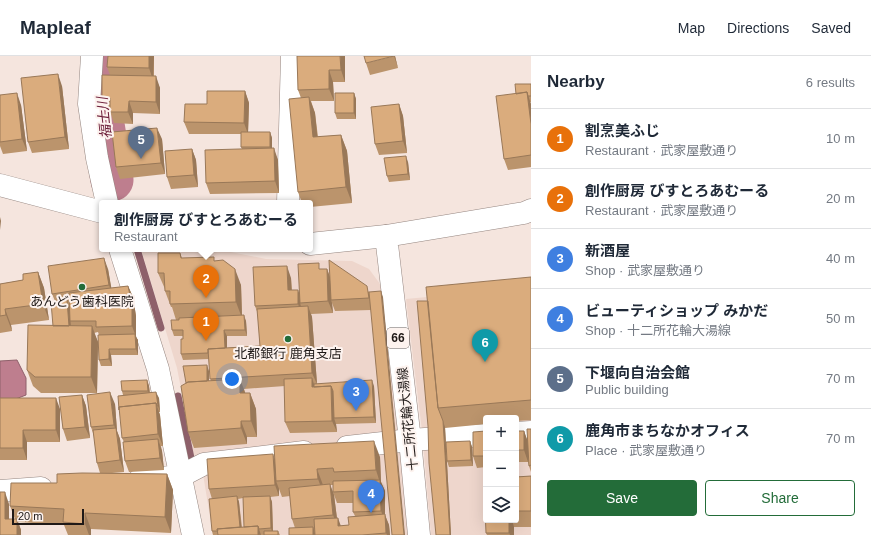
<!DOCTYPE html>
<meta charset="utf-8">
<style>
:root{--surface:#fff;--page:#f6f6f7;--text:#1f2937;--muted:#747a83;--line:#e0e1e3;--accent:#236c39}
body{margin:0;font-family:Helvetica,"Noto Sans JP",sans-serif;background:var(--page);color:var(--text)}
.controls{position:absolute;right:12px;bottom:12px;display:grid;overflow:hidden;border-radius:4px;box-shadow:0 4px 16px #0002}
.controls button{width:36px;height:36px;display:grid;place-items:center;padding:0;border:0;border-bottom:1px solid var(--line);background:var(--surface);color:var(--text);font:20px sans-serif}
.scale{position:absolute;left:12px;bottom:10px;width:72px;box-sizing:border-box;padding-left:4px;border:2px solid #1f1917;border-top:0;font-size:11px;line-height:14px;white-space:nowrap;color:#1f1917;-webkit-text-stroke:3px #fdf3ef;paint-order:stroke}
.you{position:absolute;left:232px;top:323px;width:14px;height:14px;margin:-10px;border:3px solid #fff;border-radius:50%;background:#1a73e8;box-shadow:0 0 0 6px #1a73e833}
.badge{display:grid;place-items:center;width:26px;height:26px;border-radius:50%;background:var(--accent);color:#fff;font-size:13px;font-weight:700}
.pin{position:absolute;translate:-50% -33px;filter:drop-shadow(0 1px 2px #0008)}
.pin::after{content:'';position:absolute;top:21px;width:14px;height:12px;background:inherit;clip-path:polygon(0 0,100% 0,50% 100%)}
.popup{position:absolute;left:99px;top:144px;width:214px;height:52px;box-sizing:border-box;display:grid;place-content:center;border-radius:4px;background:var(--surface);filter:drop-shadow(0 1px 3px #0005);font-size:13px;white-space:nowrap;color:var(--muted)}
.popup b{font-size:15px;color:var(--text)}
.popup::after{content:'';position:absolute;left:50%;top:100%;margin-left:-8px;border:8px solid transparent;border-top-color:var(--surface)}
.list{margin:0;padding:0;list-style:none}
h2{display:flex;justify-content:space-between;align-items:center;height:52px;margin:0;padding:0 16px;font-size:17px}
h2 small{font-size:13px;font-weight:400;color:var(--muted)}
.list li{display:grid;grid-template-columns:26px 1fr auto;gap:12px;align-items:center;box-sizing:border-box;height:60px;padding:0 16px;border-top:1px solid var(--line)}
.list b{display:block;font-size:15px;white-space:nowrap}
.list p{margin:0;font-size:13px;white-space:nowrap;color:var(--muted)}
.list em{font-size:13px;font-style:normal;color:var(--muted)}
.actions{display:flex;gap:8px;padding:12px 16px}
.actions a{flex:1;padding:9px 0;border:1px solid var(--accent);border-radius:4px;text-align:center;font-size:14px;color:var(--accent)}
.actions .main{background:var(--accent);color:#fff}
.icon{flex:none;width:22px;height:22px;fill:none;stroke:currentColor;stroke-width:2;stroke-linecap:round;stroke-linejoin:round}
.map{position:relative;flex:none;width:531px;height:479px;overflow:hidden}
header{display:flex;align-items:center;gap:24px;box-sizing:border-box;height:56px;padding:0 20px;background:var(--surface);border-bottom:1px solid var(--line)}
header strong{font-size:19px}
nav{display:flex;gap:22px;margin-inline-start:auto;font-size:14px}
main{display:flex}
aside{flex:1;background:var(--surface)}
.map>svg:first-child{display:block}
</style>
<header>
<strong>Mapleaf</strong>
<nav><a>Map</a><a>Directions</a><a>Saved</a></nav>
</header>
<main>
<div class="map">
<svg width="531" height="479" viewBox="0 0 531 479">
<rect width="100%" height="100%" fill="#f5e5de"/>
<path fill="#eed6cc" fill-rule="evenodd" d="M141 193H216L266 203 352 205 369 213 383 232 409 479H213L203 418 195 405 177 312Z
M531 231V479H431L422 375 406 243ZM486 362H516V464H486Z"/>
<path fill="#be7e8e" stroke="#8e606a" d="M17 304 26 322V339L0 349V305Z"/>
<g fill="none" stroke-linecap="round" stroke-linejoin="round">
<path stroke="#8e606a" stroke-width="7" d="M137 193 161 272
M178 340 191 402"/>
<path stroke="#be7e8e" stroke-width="43" d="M103 0 100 50 112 124"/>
<g stroke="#958680" stroke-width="23">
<path id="street" d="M92 0 89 48 97 102 107 147
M120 193 158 313 193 479
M516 377 531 376
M347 391 410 384 486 379
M139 424 181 420 204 408 304 396
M0 435 41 432"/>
</g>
<g stroke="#958680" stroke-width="23">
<path id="secondary" d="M0 129 102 156
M288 147 292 0
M310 188 386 180"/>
</g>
<g stroke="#958680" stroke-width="23">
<path id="primary" d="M419 479 410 384 386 180 524 157 531 154"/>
</g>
<use href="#street" stroke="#fff" stroke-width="22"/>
<use href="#secondary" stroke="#fff" stroke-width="22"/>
<use href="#primary" stroke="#fff" stroke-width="22"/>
</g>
<path fill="#bb946c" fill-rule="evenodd" d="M154 0V20L160 32V58L133 57V68L114 67 110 56V53H106L102 42 110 19 107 11Z
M345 0V26H333L334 45H311L315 57 318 81 341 79 347 95 352 147 310 151V147H302L298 136 301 42 298 34Z
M395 0 398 12 370 19 366 7Z
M531 28V46H530L531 48V111L508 114 504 103 516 38Z
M62 30 69 93 32 97 28 86Z
M245 35 249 47 248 76H270L272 82V92L278 104 279 137 210 138 206 127 242 93 241 91V78H189L184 66 207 48Z
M354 37 356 43V63H337L335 57Z
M0 39 21 49 27 95 3 98 0 90Z
M399 48 403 60 407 97 379 99 375 88Z
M162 83 165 118 120 123 116 111Z
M192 93 196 104 198 131 171 133 167 121Z
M408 106 410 124 389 126 387 120Z
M180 197 182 202 216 205 241 229 242 259 246 265 247 280H227V292L260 290 258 258 255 250 291 222 292 234 299 238 321 213H327L330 221 383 241 371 254 335 255 332 247 333 257 311 258 312 261 317 328 374 330 376 367 336 368 337 376 290 377 285 366V330L244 333 245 337H250L256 353 257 381H247V388L194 392 188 376 209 315V325H211L209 303 183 304 181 298 183 280H174L172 274 176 264 172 251H171L165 235V233L158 217Z
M108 213 111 232 128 230 133 241 136 260V281L138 284V299H111L112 310H101L99 304V279L98 276 94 277 98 286 97 337H41L33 330 27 314 53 270 55 245 52 238Z
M38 216 44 232 49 264 11 269 12 275 0 277V228L23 224Z
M531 221V364L516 365V362H486V368L445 372V371L451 479H436L428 245Z
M147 324 149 330 150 337 159 342 160 356H159L160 359 163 390H161L162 395 164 414 129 416 125 405 124 386 122 382 123 339 122 335Z
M82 339 86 350 90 382 67 385 63 373Z
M0 342 60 353V386H27V404H0Z
M115 348 117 375 120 383 124 416 112 417 167 418 173 434 171 477 91 473V479H68L64 469 18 466 21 474 0 479 9 448V463H15L10 450 57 427 100 417 97 407 94 380 91 371Z
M531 373V416L529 410 528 406H516V375H524L527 384Z
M486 375V411L477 412 473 400Z
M470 385 472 391 473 410 449 411 447 405Z
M380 401 381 426 385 435V459L389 469 390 479H289L295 472 292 463 290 440 282 441 279 433V440L270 441 272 446 273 475H278L280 479H213L212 475V443L209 433 275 403ZM330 429H333V436L337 447H353V456L355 460 349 469 340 470 337 462 334 439ZM243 442 244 471H242L239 446 238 443Z
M531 420V471H514V479H487L486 477V464H516V421Z"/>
<path fill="#997858" d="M149 0H154L153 24 149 12Z
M340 0H345V26L341 14Z
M394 0H395L398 12Z
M329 14 333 26 334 45 329 33Z
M58 18 62 30 69 93 65 81Z
M156 20 160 32V58L156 46Z
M245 35 249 47 248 78 244 67Z
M527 36 531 48V68Z
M17 37 21 49 27 95 22 83Z
M354 37 356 43V63L354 57Z
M309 41 315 57 319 97 313 81Z
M129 45 133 57V68L128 56Z
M399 48 403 60 407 97 403 85Z
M157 72 162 83 165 118 161 107Z
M270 76 272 82V97L270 91Z
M341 79 347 95 352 147 346 131Z
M274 92 278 104 279 137 275 125Z
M192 93 196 104 198 131 194 119Z
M406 100 408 106 410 124 408 118Z
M0 161 1 165 0 174Z
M104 202 108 213 113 241 109 229Z
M287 210 291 222 292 246 288 234Z
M235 213 241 229 242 262 236 246Z
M327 213 331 224V244L332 247 333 257 328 245Z
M38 216 44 232 49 264 43 248Z
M128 230 133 241 136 260V281L138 284V299L136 293 135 278 132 270Z
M298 234 302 245 300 247 302 254V260L298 248Z
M381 235 383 241 405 479H404Z
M67 244 69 251 72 280 69 274Z
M308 250 312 261 317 328 312 317Z
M5 253 11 269 12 275 6 259Z
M244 259 246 265 247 280 245 274Z
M92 270 98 286 97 337 91 321Z
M224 274 227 280V302L225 296Z
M109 293 111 299 112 310 109 303Z
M207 309 209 315V338L207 332Z
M312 322 316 334 312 331Z
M240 323 246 339 240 337Z
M147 324 149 330 150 341 148 335Z
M372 324 374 330 376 367 374 361Z
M331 330 336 341 334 362 336 368 337 376 332 365Z
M110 336 115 348 117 375 120 383 124 416 120 404 117 377 114 369Z
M156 336 159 342 160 356 158 350Z
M250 337 256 353 257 381 251 365Z
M82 339 86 350 90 382 85 371Z
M56 342 60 353V386L56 374Z
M156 347 160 359 163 390 158 378Z
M241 365 247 381V388L241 372Z
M443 365 445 371 451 479H450Z
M23 374 27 386V404L23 392Z
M524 375 528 386V406L524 394Z
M158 383 162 395 164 414 160 402Z
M374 385 380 401 381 426 385 435V459L389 469 390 479H387L386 477V467L381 455 380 427 376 414Z
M470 385 472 391 473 410 471 404Z
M273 398 278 410 276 425 279 433V440L275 429Z
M317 413 323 429 324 439 318 423Z
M167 418 173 434 171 477 165 461Z
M330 428 334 439 338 471 333 459Z
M5 436 9 448V475L5 463Z
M237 440 239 446 242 479 240 473Z
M270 440 272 446 273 479 271 472Z
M85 457 91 473V479H89L85 468Z
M338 462 342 473 338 470Z
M17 463 21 474V479H17Z
M509 464H512L514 471V479H510L509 477Z
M258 470 261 479H258Z
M313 471 315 477V479H313Z"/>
<path fill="#daac7d" stroke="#997858" d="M108 0H149V12L107 11Z
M297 0H340L341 14H329V33L298 34Z
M364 0H394L366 7Z
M58 18 65 81 28 86 21 22Z
M102 19 156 20V46L129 45 128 56H110V42H102Z
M515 28H531V40H528L527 36 516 38Z
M207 35H245L244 67 184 66 185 48H207Z
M527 36 531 68V99L504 103 496 40Z
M17 37 22 83 0 86V39Z
M335 37H354V57H335Z
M309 41 313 81 341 79 346 131 298 136 289 43Z
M399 48 403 85 375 88 371 51Z
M157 72 161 107 116 111 112 76Z
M241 76H270V91H241Z
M274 92 275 125 206 127 205 94Z
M192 93 194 119 167 121 165 95Z
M406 100 408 118 387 120 384 102Z
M158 197H180L181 202 214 201V205L223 204 235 213 236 246 170 248V235H165L164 217H158Z
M104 202 109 229 52 238 48 210Z
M329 204 367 230 369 242 331 244Z
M319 207V213H327L328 245 300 247 298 208Z
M287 210 288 234H298V248L255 250 253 211Z
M38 216 43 248 5 253 6 259 0 260V228L23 224V218Z
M531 221V344L438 352 426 231Z
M128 230 132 248V270L96 271V265H70L69 237Z
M381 235 404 479H392L369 236Z
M67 244 69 270H53L51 246Z
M417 245H428L438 352 443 365 450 479H436L429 407 428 370Z
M308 250 312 317 210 323 208 293 260 290 257 253Z
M244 259 245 274H224L225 292 208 293V297L181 298V283H183V274H172L171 264H179V262Z
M28 269 92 270 91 321H35L27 314Z
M135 278 136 293H109V303L99 304 98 279Z
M207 309V325L188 326 186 327 183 310Z
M312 322V331L331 330 332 365 285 366 284 323Z
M240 323V337H250L251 365H241V372L188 376 181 330 188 326Z
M147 324 148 335H122L121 325Z
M372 324 374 361 334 362 333 335 331 330 314 331V328Z
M110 336 114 369 91 371 87 339Z
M156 336 158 350H157L156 347 119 351V354L118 340Z
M82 339 85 371 63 373 59 341Z
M0 342H56V374H23V392H0Z
M156 347 158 378 122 382 119 351Z
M116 372 120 404 97 407 93 374Z
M527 373H531V409L529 410Z
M486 375V400H473V376Z
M516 375H524V394H516Z
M158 383 160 402 125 405 123 386Z
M374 385 376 414 334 416 333 412 317 413 318 423 276 425 274 390Z
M470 385 471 404 447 405 446 386Z
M273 398 275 429 209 433 207 403Z
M82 417 167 418 165 461 85 457V468L63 466 64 453 10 450 11 427H57V418Z
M531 420V455H516V421Z
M380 424 381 455 353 456V435L333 436V425Z
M330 428 333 459 292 463 289 432Z
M0 436H5V463H17V479H0Z
M237 440 240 471 217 473 218 475H212L209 443Z
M270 440 271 472 259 473 258 470 244 471 243 441Z
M485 453H486V464H509V477H486Z
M385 458 386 477 362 479H315L314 463 338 462V470L349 469 348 461Z
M258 470V479H218L217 473Z
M313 471V479H289V472Z
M264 475H278V479H264Z"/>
<g fill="#236c39" stroke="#fdf3ef" stroke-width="1.5">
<circle cx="82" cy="231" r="4"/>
<circle cx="288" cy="283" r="4"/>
</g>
<g text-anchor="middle" stroke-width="4" stroke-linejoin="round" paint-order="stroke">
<rect fill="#fdf3ef" stroke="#625a58" stroke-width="1" x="387" y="272" width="22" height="20" rx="3"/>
<g font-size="12" font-weight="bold" fill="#1f1917">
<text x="398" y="286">66</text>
</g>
<g font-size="13" fill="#1f1917" stroke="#fdf3ef">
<text x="82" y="250">あんどう歯科医院</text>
<text x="288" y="302">北都銀行 鹿角支店</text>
</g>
<g font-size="13" fill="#1f1917" stroke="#fdf3ef">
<text transform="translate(407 363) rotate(-96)" y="5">十二所花輪大湯線</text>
</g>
<g font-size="14" font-style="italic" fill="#6d1f3a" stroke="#fdf3ef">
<text transform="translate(104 62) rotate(-96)" y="5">福士川</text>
</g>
</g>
</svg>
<div class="controls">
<button>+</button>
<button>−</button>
<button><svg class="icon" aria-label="layers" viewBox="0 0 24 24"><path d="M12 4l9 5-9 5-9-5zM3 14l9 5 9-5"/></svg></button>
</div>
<div class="scale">20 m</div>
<div class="you"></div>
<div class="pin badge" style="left:206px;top:285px;background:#e8710a">1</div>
<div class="pin badge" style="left:206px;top:242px;background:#e8710a">2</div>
<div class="popup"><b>創作厨房 びすとろあむーる</b>Restaurant</div>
<div class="pin badge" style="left:356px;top:355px;background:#3f7fe0">3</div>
<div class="pin badge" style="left:371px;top:457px;background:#3f7fe0">4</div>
<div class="pin badge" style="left:141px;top:103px;background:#5c6f8a">5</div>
<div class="pin badge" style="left:485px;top:306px;background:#0f9aa8">6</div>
</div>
<aside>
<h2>Nearby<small>6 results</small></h2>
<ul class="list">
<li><span class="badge" style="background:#e8710a">1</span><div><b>割烹美ふじ</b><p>Restaurant · 武家屋敷通り</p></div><em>10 m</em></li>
<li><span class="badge" style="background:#e8710a">2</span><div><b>創作厨房 びすとろあむーる</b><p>Restaurant · 武家屋敷通り</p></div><em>20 m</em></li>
<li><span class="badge" style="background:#3f7fe0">3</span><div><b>新酒屋</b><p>Shop · 武家屋敷通り</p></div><em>40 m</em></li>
<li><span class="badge" style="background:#3f7fe0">4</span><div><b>ビューティショップ みかだ</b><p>Shop · 十二所花輪大湯線</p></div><em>50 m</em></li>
<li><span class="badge" style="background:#5c6f8a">5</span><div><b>下堰向自治会館</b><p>Public building</p></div><em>70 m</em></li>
<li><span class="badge" style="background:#0f9aa8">6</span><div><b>鹿角市まちなかオフィス</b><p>Place · 武家屋敷通り</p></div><em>70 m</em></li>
</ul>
<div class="actions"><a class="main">Save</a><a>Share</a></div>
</aside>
</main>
